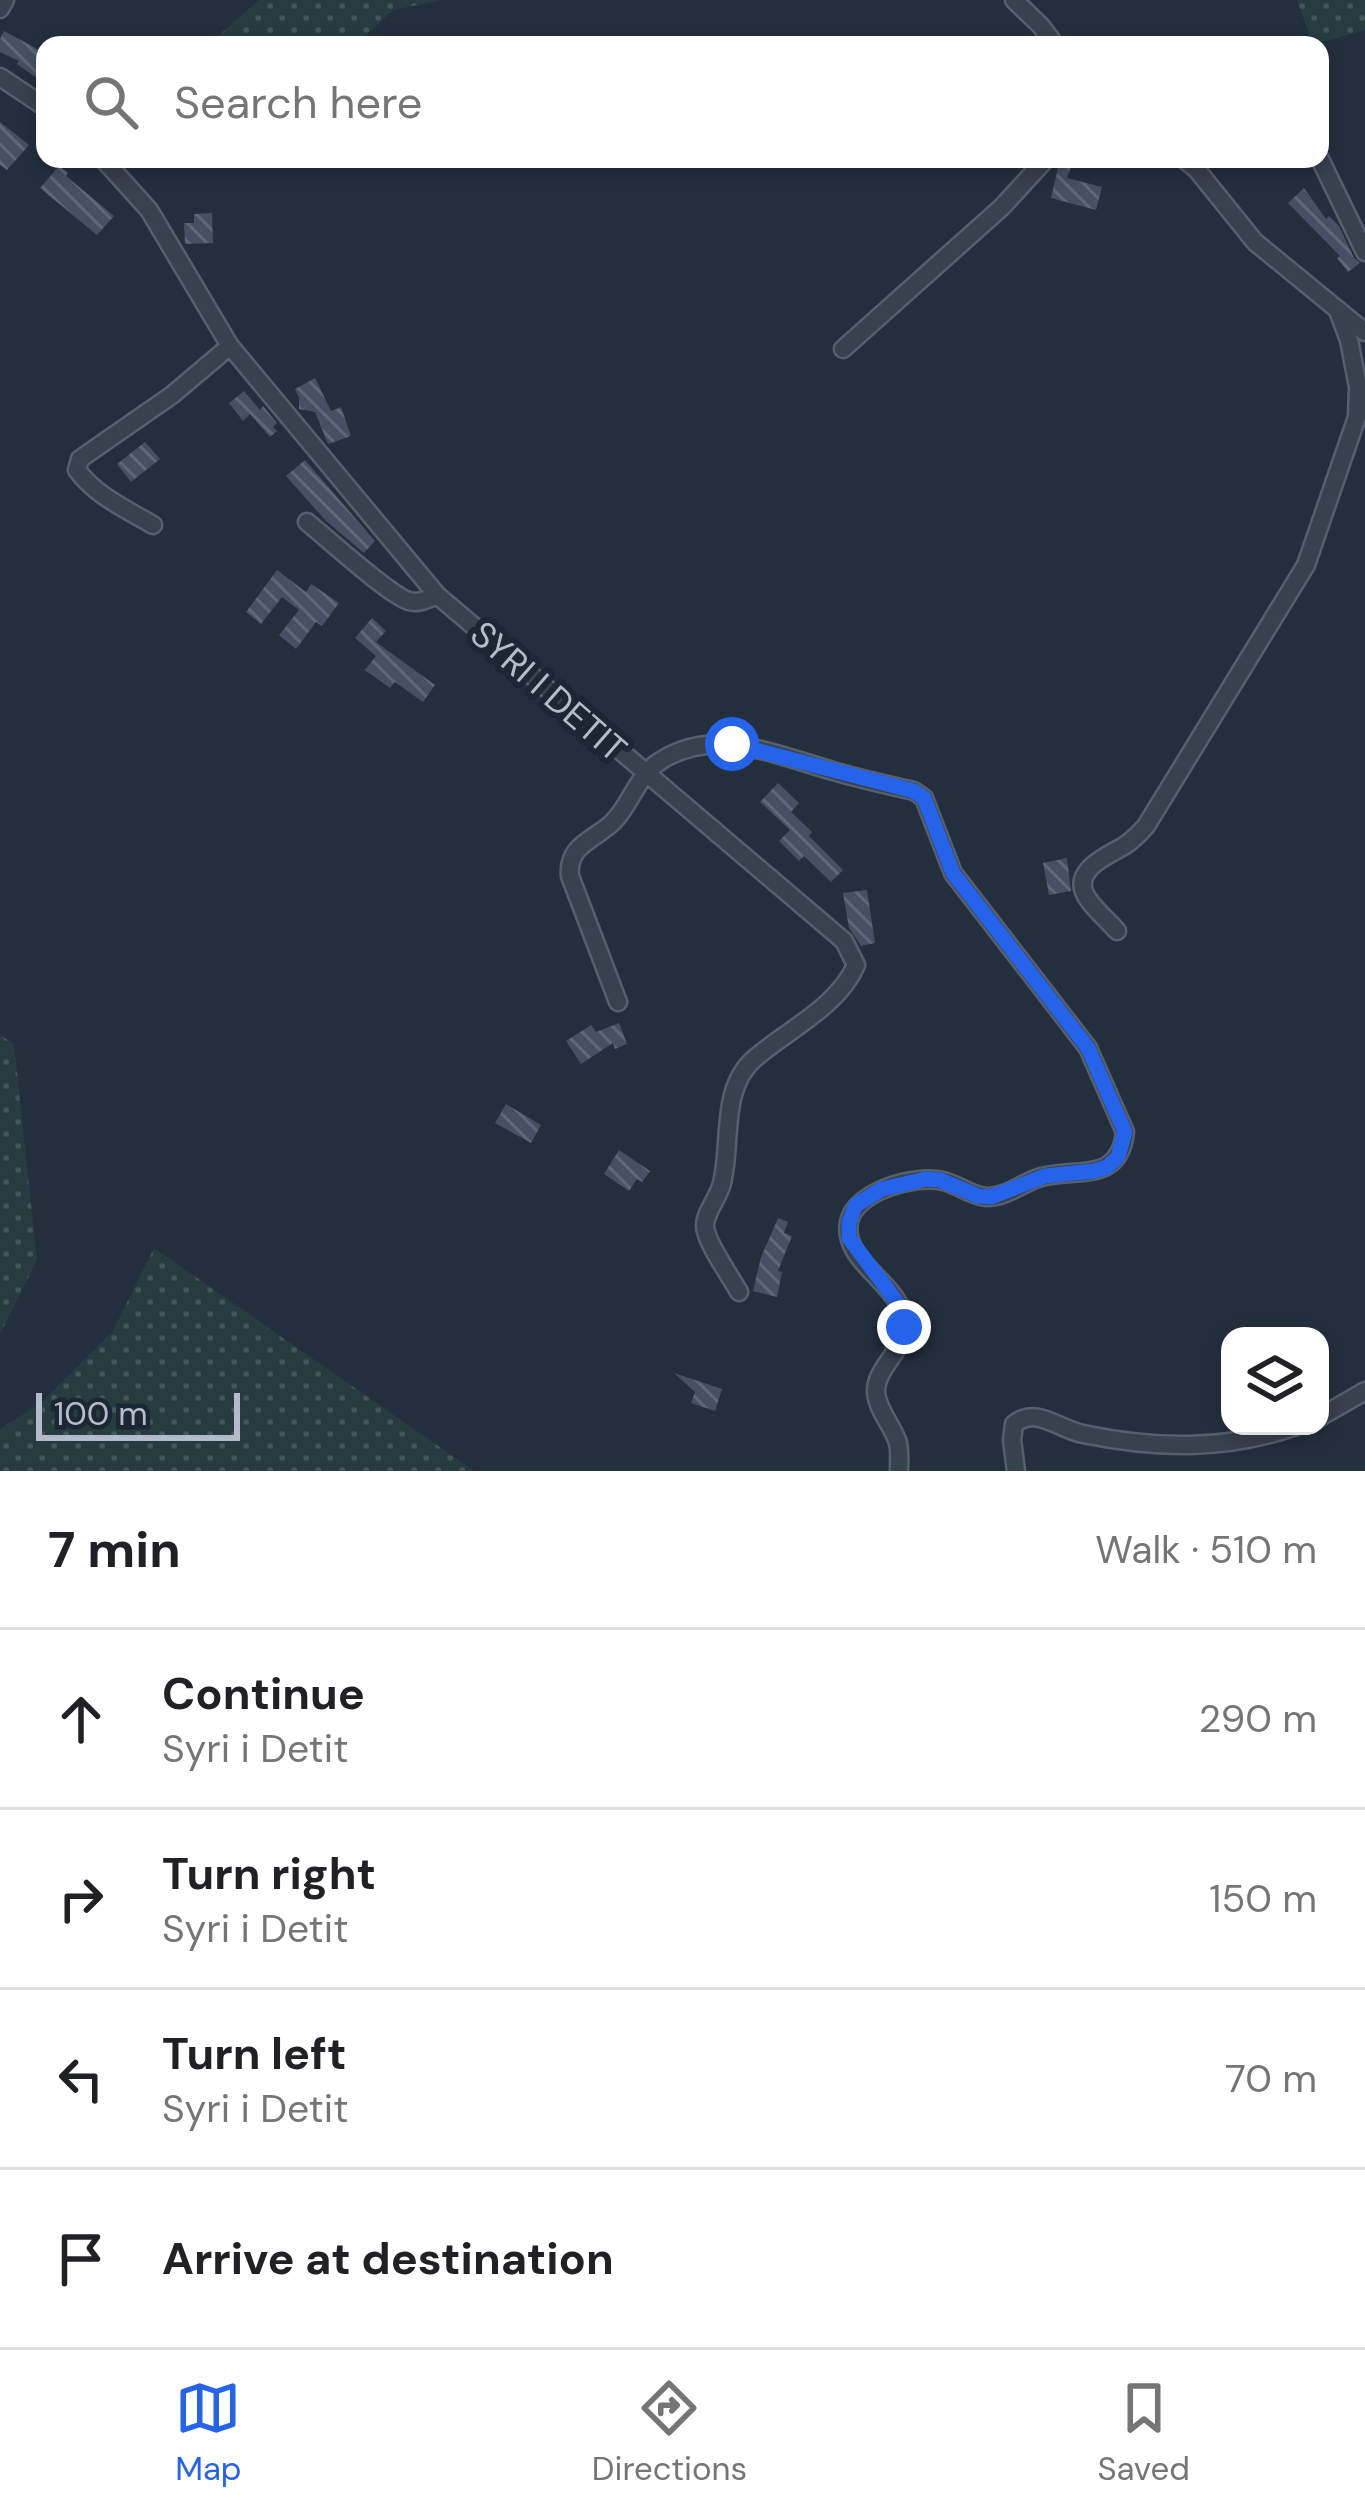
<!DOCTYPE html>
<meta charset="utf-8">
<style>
:root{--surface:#fff;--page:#f6f6f6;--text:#202124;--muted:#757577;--line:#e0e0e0;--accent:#2563eb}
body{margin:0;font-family:"DM Sans",sans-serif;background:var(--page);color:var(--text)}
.controls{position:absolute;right:36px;bottom:36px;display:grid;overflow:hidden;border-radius:24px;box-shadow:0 6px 18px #0003}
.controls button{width:108px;height:108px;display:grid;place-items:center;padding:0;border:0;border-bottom:3px solid var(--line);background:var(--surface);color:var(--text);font:60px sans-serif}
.scale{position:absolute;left:36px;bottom:30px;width:204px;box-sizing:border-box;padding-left:12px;border:6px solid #b4bcc9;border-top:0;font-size:33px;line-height:42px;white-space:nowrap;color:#b4bcc9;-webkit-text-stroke:9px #1d2633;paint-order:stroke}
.stop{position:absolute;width:36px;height:36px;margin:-27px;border:9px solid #2563eb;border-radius:50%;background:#fff}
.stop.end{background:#2563eb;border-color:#fff;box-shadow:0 3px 12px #0008}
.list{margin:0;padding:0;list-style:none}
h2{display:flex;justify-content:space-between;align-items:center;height:156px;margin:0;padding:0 48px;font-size:51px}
h2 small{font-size:39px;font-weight:400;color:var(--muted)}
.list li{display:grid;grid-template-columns:78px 1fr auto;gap:36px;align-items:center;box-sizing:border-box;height:180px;padding:0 48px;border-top:3px solid var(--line)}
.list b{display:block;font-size:45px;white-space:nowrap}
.list p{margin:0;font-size:39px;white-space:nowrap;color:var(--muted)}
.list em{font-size:39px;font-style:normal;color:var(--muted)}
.icon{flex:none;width:66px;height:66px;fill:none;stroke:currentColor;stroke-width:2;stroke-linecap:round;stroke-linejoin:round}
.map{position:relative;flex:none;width:1365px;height:1471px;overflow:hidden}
.search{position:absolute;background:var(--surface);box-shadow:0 6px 18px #0003;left:36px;right:36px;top:36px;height:132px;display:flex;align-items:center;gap:30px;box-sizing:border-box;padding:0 42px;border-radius:24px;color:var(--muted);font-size:45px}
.sheet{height:876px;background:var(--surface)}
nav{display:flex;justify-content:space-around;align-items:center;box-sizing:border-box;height:168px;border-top:3px solid var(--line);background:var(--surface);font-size:33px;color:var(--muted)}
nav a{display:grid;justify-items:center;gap:6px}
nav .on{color:var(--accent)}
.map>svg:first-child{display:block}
</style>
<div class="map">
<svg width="1365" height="1471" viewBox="0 0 1365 1471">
<defs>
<pattern id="grass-dots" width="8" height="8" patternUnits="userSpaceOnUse" patternTransform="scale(3)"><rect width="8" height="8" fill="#263c3f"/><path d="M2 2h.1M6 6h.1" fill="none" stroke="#435659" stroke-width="1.8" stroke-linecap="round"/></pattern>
<pattern id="building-back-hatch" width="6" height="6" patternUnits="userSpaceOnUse" patternTransform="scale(3)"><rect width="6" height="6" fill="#455162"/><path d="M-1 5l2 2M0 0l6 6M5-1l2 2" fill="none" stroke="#5d6877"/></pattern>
</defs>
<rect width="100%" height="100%" fill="#242f3e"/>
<path fill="url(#grass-dots)" d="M259 0H442L393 10 356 45H208Z
M1297 0H1365V30L1313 45Z
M0 1035 14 1044 37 1260 0 1334Z
M154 1248 474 1471H0V1429L41 1403 113 1331Z"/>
<path fill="url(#building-back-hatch)" d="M4 31 45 53V84L17 64 19 61 0 52V39Z
M0 122 29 145 7 170 0 165Z
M1060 159H1074L1067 178 1102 187 1096 210 1051 198Z
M59 166 68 173 66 176 114 216 97 235 40 188Z
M1304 188 1326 219 1329 216 1339 226 1354 258 1360 263 1348 272 1337 258 1340 256 1288 203Z
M212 213 213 243 185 244 184 223H194V214Z
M315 378 331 411 341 407 351 436 328 444 315 412 299 409V398L295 389Z
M244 391 260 410 263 406 277 423 273 427 277 431 270 437 250 414 243 421 229 403Z
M145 442 160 459 131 482 117 464Z
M305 460 375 541 364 553 326 521 286 476Z
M277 570 306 592 311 584 339 603 322 626 316 622 296 649 279 635 299 610 282 597 261 624 246 612Z
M372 618 386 631 376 642 435 685 423 702 395 682 390 688 365 670 376 656 355 638Z
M778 783 799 803 791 812 812 832 809 836 843 870 831 882 804 856 799 861 779 841 790 830 760 802Z
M1067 858 1071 891 1049 895 1043 863Z
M867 890 875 943 861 946 849 928 843 893Z
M619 1023 627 1044 615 1049 613 1043 581 1064 566 1041 591 1025 596 1032Z
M506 1104 541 1125 531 1143 495 1123Z
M619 1150 650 1171 642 1182 637 1179 629 1191 604 1174Z
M778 1218 788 1222 784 1233 792 1236 778 1271 782 1272 777 1297 753 1291 761 1257Z
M674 1373 722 1389 715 1411 691 1403 695 1392Z"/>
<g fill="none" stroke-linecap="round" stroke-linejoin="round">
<g stroke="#565f6c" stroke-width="21">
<path id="minor" d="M1014 0 1041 26 1055 45
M0 9 5 0
M0 77 45 107
M103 159 149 210 230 346 437 595 844 941 856 965C838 1007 787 1030 754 1059 720 1089 732 1143 722 1183 719 1197 705 1212 705 1226 705 1241 731 1277 739 1292
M1184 159 1197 170 1255 242 1365 332
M1320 159 1365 252
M843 349 1002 207 1046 159
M307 522C327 538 389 595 409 601 419 604 428 599 437 595
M153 525C126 509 96 496 77 470L80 459 172 395 230 346
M1117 931C1108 920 1091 907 1085 894 1073 869 1109 855 1124 846 1133 840 1139 834 1146 826L1306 565 1357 417 1358 387 1349 340 1338 311
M618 1002 570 876C567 845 593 841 613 822 630 805 637 778 656 764 710 724 776 755 833 771 860 779 887 785 914 791L924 798 953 873 1088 1048 1125 1132C1119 1186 1074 1166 1038 1178 1021 1184 1004 1198 986 1197 971 1196 957 1184 943 1181 916 1174 855 1191 849 1222 842 1257 888 1279 900 1307 917 1346 875 1363 876 1392 877 1410 893 1426 898 1443 900 1452 899 1462 899 1471
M1320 1417 1365 1391
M1016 1471 1012 1440 1014 1424C1037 1406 1058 1429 1083 1434 1156 1449 1225 1451 1296 1426"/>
</g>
<use href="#minor" stroke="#38414e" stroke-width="16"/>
</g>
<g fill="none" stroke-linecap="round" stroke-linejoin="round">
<path stroke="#2563eb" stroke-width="15" d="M732 744 914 791 924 798 953 873 1088 1048 1125 1132 1118 1157 1107 1167 1094 1171 1045 1176 991 1197 978 1196 940 1180 926 1179 882 1189 856 1205 849 1222V1238L900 1306 904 1327"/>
</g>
<g text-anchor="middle" stroke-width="12" stroke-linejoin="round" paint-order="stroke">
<g font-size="36" fill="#b4bcc9" stroke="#1d2633">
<text transform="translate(549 691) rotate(41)" y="13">SYRI I DETIT</text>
</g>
</g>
</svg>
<div class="controls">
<button><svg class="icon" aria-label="layers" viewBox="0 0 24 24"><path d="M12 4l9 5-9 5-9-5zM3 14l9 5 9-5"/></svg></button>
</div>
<div class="scale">100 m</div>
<div class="stop" style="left:732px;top:744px"></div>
<div class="stop end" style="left:904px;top:1327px"></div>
<div class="search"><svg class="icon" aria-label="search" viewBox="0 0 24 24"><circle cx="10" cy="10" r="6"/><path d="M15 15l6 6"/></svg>Search here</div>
</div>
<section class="sheet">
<h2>7 min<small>Walk · 510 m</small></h2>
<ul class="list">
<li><svg class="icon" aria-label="ahead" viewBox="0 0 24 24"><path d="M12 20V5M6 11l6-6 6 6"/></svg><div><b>Continue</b><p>Syri i Detit</p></div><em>290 m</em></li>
<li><svg class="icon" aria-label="right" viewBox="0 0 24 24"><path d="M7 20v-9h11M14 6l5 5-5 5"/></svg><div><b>Turn right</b><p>Syri i Detit</p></div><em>150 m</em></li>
<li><svg class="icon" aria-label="left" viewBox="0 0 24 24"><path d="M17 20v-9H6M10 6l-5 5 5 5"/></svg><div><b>Turn left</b><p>Syri i Detit</p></div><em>70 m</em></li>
<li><svg class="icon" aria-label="arrive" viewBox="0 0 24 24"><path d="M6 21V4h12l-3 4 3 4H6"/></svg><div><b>Arrive at destination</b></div></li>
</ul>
</section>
<nav>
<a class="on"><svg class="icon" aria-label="map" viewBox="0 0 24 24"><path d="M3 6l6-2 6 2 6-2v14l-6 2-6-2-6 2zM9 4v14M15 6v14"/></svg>Map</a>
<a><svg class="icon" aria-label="directions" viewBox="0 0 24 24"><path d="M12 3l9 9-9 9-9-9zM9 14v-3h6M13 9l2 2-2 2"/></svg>Directions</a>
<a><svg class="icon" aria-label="saved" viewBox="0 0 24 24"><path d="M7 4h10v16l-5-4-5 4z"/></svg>Saved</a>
</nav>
